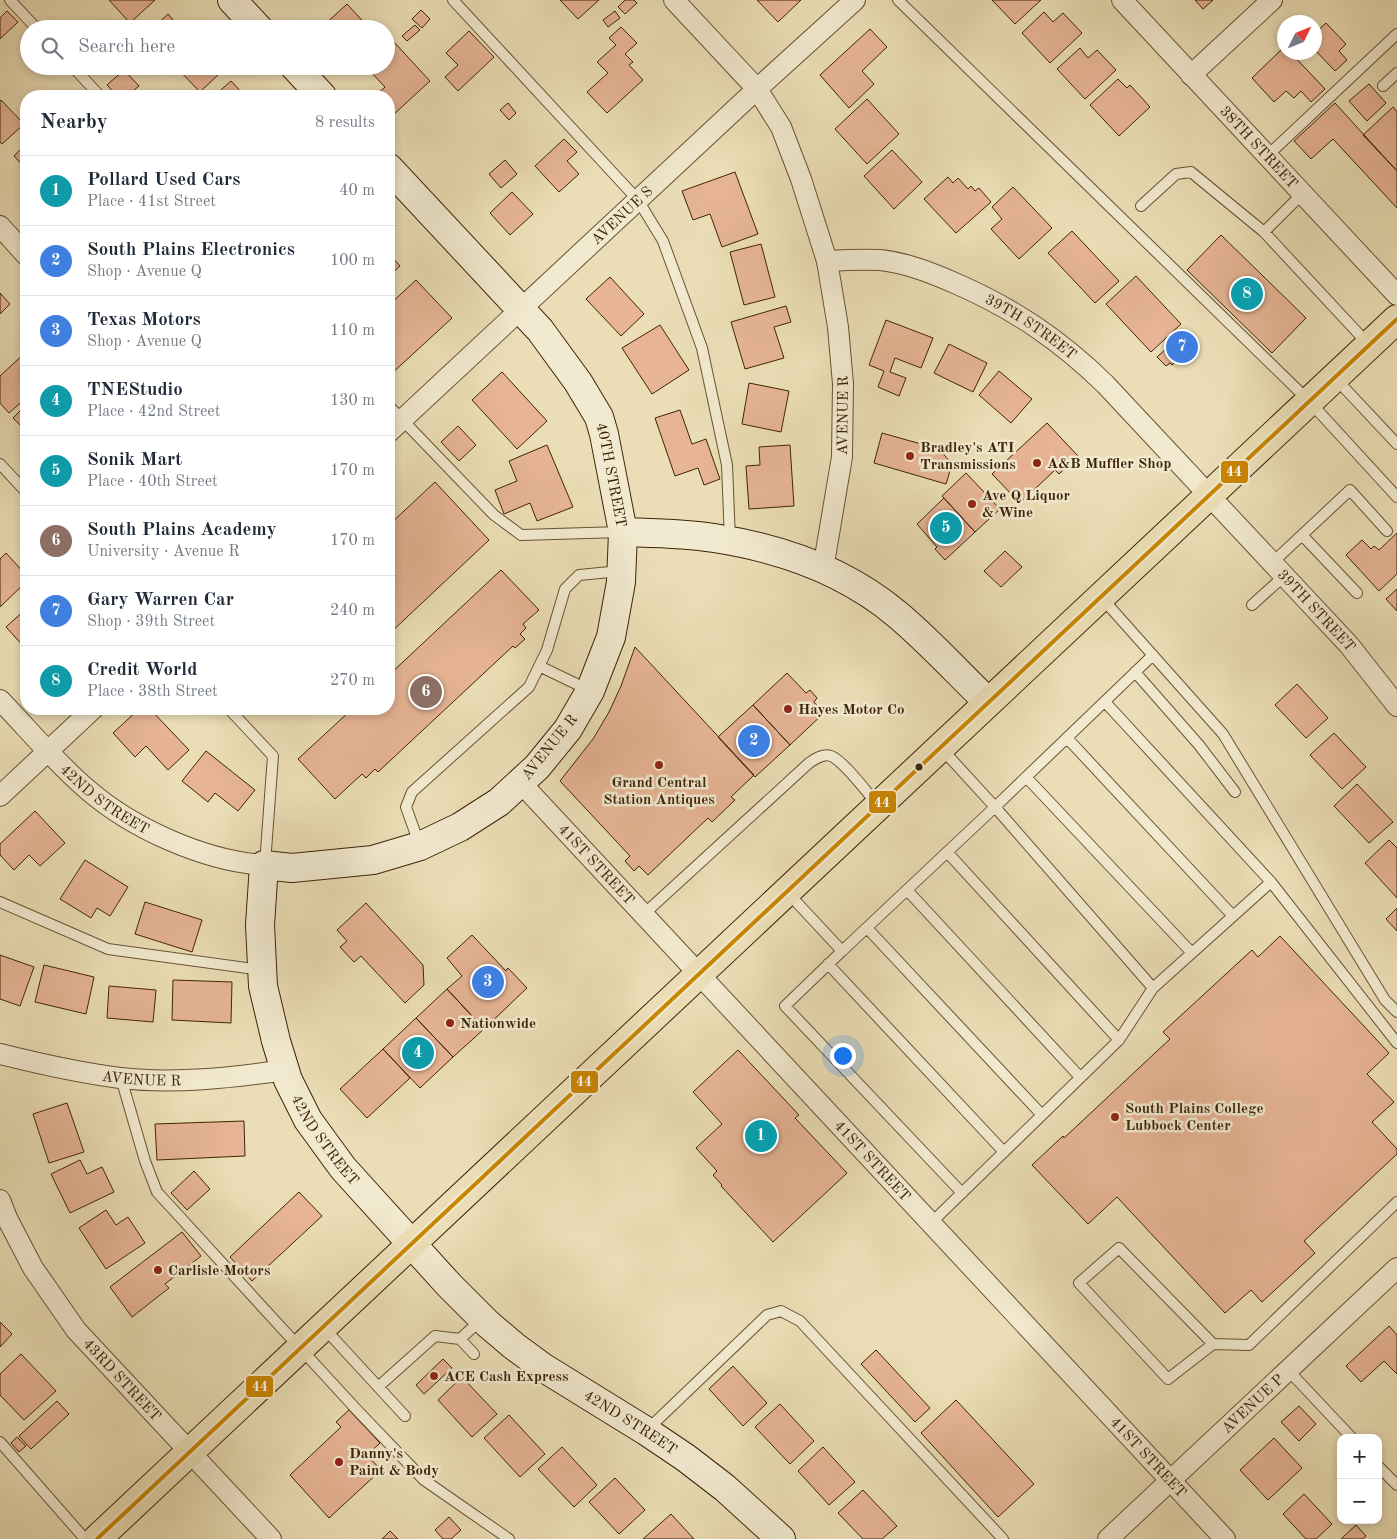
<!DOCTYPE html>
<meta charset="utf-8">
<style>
:root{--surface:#fff;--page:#f2f2f3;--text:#1f2937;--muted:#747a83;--line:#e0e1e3;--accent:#8f2418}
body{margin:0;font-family:"Old Standard TT",serif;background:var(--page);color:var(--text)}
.controls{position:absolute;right:15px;bottom:15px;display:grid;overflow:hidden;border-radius:10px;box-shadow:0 2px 8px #0003}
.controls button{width:45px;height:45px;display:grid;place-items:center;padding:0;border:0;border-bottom:1px solid var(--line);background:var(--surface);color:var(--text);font:25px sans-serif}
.compass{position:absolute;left:1277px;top:15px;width:45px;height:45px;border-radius:50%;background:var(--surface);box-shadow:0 2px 8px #0003;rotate:47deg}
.you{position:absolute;left:842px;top:1055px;width:18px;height:18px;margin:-12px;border:4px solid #fff;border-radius:50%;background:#1a73e8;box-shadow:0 0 0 8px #1a73e833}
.badge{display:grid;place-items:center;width:32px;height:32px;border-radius:50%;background:var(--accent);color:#fff;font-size:16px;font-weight:700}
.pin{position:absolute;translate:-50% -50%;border:2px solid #fff;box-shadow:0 1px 5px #0006}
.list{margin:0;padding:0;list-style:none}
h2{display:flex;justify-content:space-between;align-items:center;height:65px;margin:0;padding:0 20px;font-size:21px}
h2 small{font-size:16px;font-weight:400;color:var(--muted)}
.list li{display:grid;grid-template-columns:32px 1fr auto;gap:15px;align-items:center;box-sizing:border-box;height:70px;padding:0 20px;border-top:1px solid var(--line)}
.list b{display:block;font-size:19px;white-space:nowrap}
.list p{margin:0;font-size:16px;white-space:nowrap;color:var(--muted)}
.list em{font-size:16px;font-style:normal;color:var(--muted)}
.icon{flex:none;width:28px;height:28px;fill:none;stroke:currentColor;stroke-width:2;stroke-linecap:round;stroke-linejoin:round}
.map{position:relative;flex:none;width:1397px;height:1539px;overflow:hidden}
.search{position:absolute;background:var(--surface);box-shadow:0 2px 8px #0003;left:20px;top:20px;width:375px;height:55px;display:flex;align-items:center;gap:12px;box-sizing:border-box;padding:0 18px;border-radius:28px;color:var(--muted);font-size:19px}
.panel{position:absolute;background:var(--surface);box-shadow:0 2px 8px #0003;left:20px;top:90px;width:375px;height:625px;border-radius:20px}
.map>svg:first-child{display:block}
</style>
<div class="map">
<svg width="1397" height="1539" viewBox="0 0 1397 1539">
<rect width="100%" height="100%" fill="#ebdeb6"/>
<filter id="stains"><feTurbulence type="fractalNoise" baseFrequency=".004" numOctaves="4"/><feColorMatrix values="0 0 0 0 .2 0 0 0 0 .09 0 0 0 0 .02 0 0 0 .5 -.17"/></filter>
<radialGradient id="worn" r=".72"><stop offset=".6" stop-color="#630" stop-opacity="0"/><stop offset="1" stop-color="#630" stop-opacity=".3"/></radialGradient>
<path fill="#e7b596" stroke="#3e2307" d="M109 0H155L130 23Z
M560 0H599L578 19Z
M625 0H634L637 3 625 14 618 7Z
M757 0H801L778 22Z
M992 0H1041L1015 24Z
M1195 0H1213L1203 9Z
M347 4 370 29H325L323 26Z
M421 10 430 19 422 28 412 19Z
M7 11 18 22 0 39V18Z
M615 11 620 18 608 27 603 20Z
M1044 12 1053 22 1063 13 1082 33 1050 63 1022 33Z
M168 14 181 29H152Z
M1326 23 1346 44 1339 51 1347 60 1335 71 1314 49V34Z
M415 25 420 30 407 41 402 36Z
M621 27 637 43 625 54 633 62 629 65 643 80 607 113 587 92 608 73 597 62 616 45 609 38Z
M870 29 887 47 862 71 874 84 849 108 820 75Z
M469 31 494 57 458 91 445 77 458 65 446 53Z
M393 41 430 81 392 116 389 113V96H375L385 87 366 67 386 66V48Z
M1284 47V52H1290L1325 89 1311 102 1301 91 1294 98 1286 91 1274 102 1252 78Z
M1080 48 1088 58 1097 50 1116 70 1085 99 1057 69Z
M175 66H214L220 73 200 92Z
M124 70 139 86 127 96H117L107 85Z
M1118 79 1127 88 1130 85 1150 107 1119 136 1090 105Z
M231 81 245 96H214Z
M1369 84 1386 103 1367 121 1349 101Z
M867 99 899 134 867 164 835 129Z
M1 100 24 124 2 144 0 142V101Z
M508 103 516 113 509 120 500 110Z
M1335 103 1397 171V208L1333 139 1311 159 1294 141Z
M1393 107 1397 112V171L1363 135Z
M564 139 577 152 567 161 579 174 559 192 535 166Z
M26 144V169L14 156Z
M892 150 922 182 894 209 864 176Z
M505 160 517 174 501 188 489 174Z
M735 172 758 234 722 247 710 214 693 220 682 191Z
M948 177 953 183 958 178 968 189 971 186 975 191 979 188 991 202 956 233 924 199Z
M1013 187 1052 228 1019 259 991 229 1002 219 992 207Z
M512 192 533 214 510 235 490 213Z
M1072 231 1119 281 1095 303 1048 253Z
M1221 235 1306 318 1272 353 1187 270Z
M761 244 775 297 744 305 730 252Z
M389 254 400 266 389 276Z
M1136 276 1181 324 1151 352 1106 304Z
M610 277 644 314 621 336 586 299Z
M416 280 452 318 389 376V333L392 330 389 327V305Z
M0 293 10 304 0 314Z
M786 306 791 322 774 327 784 358 745 369 731 322Z
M886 320 933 338 921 368 895 358 890 372 906 378 899 396 878 387 884 371 869 365Z
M660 325 689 370 652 394 622 348Z
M1186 331 1199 345 1188 354 1184 350 1178 355 1180 357 1172 365 1170 363 1166 366 1157 357Z
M949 344 987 363 973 392 934 373Z
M26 352V398L9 413 0 403V376Z
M999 371 1032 399 1011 423 979 395Z
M502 372 547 421 517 449 472 400Z
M749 383 789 391 781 432 742 424Z
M26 405V431L13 418Z
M680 410 692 444 706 439 720 479 704 485 698 468 675 476 655 418Z
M1047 423 1078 456 1059 474 1055 470 1020 503 992 474Z
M458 426 476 445 459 461 441 442Z
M882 433 939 449 952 464 946 484 874 463Z
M547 445 573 507 537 521 530 503 504 514 495 490 517 481 509 461Z
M790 445 794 506 749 509 746 466 760 465 759 447Z
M966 473 1000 509 975 532 942 496Z
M435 482 489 540 389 634V525Z
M944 498 975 532 945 560 935 549 937 547 917 524Z
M1397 533V574L1379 591 1346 555 1362 540 1371 549 1374 546 1379 550Z
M1005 551 1022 567 1001 587 984 571Z
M6 553 26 575V582L0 607V559Z
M501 570 539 610 523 624 526 628 520 634 525 639 515 648 513 646 378 772 375 769 366 778 362 774 335 799 298 759 352 709H389V675Z
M1397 589V611L1386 599Z
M26 609V649L6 627Z
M635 647 754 775 731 797 735 800 712 822 708 818 648 875 639 866 634 871 625 861 630 856 560 781 593 739 609 712 621 686Z
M787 673 806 693 810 690 817 698 814 702 824 713 790 745 753 705Z
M1297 684 1328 718 1306 738 1275 705Z
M753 705 790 745 755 777 718 737Z
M139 709H150L189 750 168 770 146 746 135 757 113 733Z
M1334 733 1366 767 1342 789 1310 755Z
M206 751 255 790 238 811 215 793 208 802 182 781Z
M1357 784 1393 822 1369 843 1334 806Z
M35 811 65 843 40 866 29 855 14 870 0 855V844Z
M1389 840 1397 848V898L1365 863Z
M85 860 128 887 110 916 97 908 91 918 60 899Z
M145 902 202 920 192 952 135 934Z
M366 903 423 965 424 985 405 1003 361 956 354 962 340 947 347 941 337 930Z
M1397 908V931L1386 919Z
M472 935 506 971 508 968 527 988 484 1029 447 989 462 976 447 958Z
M1280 936 1389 1053 1367 1074 1394 1102 1372 1122 1397 1149V1154L1304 1241 1315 1253 1262 1302 1251 1290 1225 1313 1117 1197 1088 1224 1032 1165 1063 1136 1064 1138 1170 1039 1163 1032 1252 950 1258 957Z
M0 955 34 967 20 1006 0 999Z
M44 965 94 977 86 1014 35 1002Z
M173 980 232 982 231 1023 172 1020Z
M109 986 156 990 153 1022 107 1018Z
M447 989 484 1029 453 1057 416 1018Z
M416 1018 453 1057 420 1088 383 1049Z
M383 1049 410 1078 367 1118 340 1089Z
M738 1050 799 1115 795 1118 847 1173 773 1242 721 1186 722 1185 713 1175 717 1171 696 1148 722 1124 693 1092Z
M67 1103 84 1152 49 1163 33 1114Z
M244 1121 245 1156 157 1160 155 1124Z
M80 1160 87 1174 102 1167 114 1192 70 1213 51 1174Z
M194 1171 210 1189 187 1210 171 1193Z
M299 1192 322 1216 252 1281 230 1257Z
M106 1210 116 1225 128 1217 145 1243 106 1269 79 1228Z
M182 1232 201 1256 165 1284 169 1288 132 1317 110 1287Z
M0 1322 12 1334 0 1347Z
M1389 1326 1397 1335V1374L1384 1361 1361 1382 1346 1366Z
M876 1350 930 1408 915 1422 861 1364Z
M21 1354 56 1391 24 1420 0 1395V1374Z
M443 1359 452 1368 424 1394 416 1385Z
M733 1366 767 1403 743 1426 709 1389Z
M462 1377 497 1414 472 1437 438 1400Z
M956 1400 1034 1484 998 1517 921 1433Z
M57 1401 69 1414 31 1449 19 1436Z
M780 1404 814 1441 790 1464 755 1427Z
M1299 1406 1316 1424 1299 1441 1281 1422Z
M349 1410 380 1443 367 1455 381 1470 329 1518 290 1475 341 1427 336 1422Z
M509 1415 545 1454 520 1477 484 1438Z
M17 1437 26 1446 19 1452 11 1443Z
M1274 1438 1302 1468 1268 1500 1240 1470Z
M562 1447 597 1485 574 1507 538 1469Z
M823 1447 855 1482 829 1505 798 1471Z
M615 1478 645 1510 619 1534 589 1502Z
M863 1490 897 1526 882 1539H863L838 1513Z
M1304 1494 1332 1524 1316 1539H1306L1283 1514Z
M671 1514 694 1539H643Z
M449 1517 461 1530 451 1539H443L435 1530Z
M1356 1525 1366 1536 1363 1539H1341Z
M390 1531 398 1539H382Z"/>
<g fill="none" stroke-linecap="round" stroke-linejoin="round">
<g stroke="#695233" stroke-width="12">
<path id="lane" d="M10 0 37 29
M453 0 638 200 663 241 702 348 727 465 730 540
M898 0 1309 401 1397 497
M72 66 100 96
M1383 86 1397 73
M1267 156 1397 34
M1302 194 1264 232 1369 345
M1141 206 1176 174 1191 172 1264 232
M1336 379 1397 444
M389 406 494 515 521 535 622 532
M0 464 26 492
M1302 535 1357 593
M1272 563 1350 490 1387 531
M1101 597 1223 734 1385 1000 1397 1012
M1252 605 1284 576
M539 666 589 690
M1135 672 1199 745 1235 792
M1105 702 1271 882 1153 988
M229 709 273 756 265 864
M1067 738 1233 916
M1026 777 1192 953
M420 846 406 807 412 792 529 687 547 650 565 589 579 575 621 571
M947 852 1119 1040
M1271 882 1397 1043
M907 890 1080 1077
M788 893 842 951 995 807 1153 655
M0 902 108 949 262 970
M644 914 809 763C815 759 823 753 831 756 844 761 868 794 878 805
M867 928 1042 1115
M842 951 785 1006 962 1193
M828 964 1004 1152
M121 1078 145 1161 157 1192 356 1409 424 1480 509 1539
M931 1223 1119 1040 1153 988 995 807 941 748
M324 1328 405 1416
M460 1339 482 1319
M1213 1344 1119 1248 1079 1283 1168 1379 1213 1344 1249 1345 1397 1202
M1288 1370 1352 1438
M378 1387 435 1336 460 1339 474 1354
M647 1430 767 1315 781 1311 800 1321 1003 1539
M0 1442 85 1539
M1378 1466 1397 1485"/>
</g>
<g stroke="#695233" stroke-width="22">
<g id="street">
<path id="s1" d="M674 0 757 89 781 127 801 179 827 261C844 260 862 259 880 260 907 263 932 273 957 284 1014 309 1060 340 1105 384L1349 645 1397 706"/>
<path id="s2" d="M1122 0 1397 295"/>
<path d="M1191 75 1272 0"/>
<path d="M0 226 26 255"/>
<path id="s3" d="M389 432 757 89 855 0"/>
<path id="s4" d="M823 569 842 457 843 384 838 327 827 261"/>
<path id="s5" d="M0 700C29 730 56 763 88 790 133 829 205 861 264 865"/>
<path id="s6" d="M521 783 1225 1539"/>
<path d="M0 796 93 709"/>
<path id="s7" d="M0 1054C40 1064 80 1073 120 1078 175 1084 231 1078 285 1070"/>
<path id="s8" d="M0 1200 7 1218 33 1268 76 1330 271 1539"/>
<path id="s9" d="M1108 1539 1397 1268"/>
</g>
</g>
<g stroke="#3e2307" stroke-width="30">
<g id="secondary">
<path d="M232 0 259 29"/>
<path d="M294 66 322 96"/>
<path id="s10" d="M389 168 540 330 578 382 599 417 604 434 623 532 621 582 611 637 590 691 568 729 537 767 499 802 460 827 420 846 373 860 292 868 264 865 260 925 263 986 276 1041 288 1080 308 1120 343 1168 449 1285 488 1324 514 1346 544 1368 646 1431 686 1458 725 1488 781 1539"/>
<path d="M623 532C653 533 684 533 714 538 779 548 846 571 898 615 930 642 958 673 988 702"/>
</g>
</g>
<g stroke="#3e2307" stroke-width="30">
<path id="highway" d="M97 1539 1397 319"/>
</g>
<use href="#lane" stroke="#f2ead0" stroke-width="10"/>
<use href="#street" stroke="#f2ead0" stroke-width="20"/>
<use href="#secondary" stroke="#f2ead0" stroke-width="28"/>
<use href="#highway" stroke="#ebdeb6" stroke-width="28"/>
<g stroke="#f2ead0" stroke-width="8">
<path id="bus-1" d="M97 1539 1397 319"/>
</g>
<use href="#bus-1" stroke="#c98502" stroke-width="4"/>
</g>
<g fill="#8f2418" stroke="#f2ead0" stroke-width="2">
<circle cx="910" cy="456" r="5"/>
<circle cx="1037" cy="463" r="5"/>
<circle cx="972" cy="504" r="5"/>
<circle cx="788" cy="709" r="5"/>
<circle cx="659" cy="765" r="5"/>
<circle cx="450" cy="1023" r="5"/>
<circle cx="1115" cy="1117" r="5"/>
<circle cx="158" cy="1270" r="5"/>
<circle cx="434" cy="1376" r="5"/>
<circle cx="339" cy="1462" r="5"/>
</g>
<circle fill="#3e2307" stroke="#f2ead0" stroke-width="2" cx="919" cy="767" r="4.5"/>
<g text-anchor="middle" stroke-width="5" stroke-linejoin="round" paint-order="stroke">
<g font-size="15" fill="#3e2307" stroke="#f2ead0">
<text dy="5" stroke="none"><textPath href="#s2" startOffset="201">38TH STREET</textPath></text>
<text dy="5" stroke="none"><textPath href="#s3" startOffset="318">AVENUE S</textPath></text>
<text dy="5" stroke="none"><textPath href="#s1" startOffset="528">39TH STREET</textPath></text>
<text dy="5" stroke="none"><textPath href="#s4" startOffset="155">AVENUE R</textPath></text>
<text dy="5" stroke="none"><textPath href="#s10" startOffset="386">40TH STREET</textPath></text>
<text dy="5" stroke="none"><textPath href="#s1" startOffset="932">39TH STREET</textPath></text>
<text transform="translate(549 747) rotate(-51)" y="5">AVENUE R</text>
<text dy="5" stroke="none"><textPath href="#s5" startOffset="145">42ND STREET</textPath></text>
<text dy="5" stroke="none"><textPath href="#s6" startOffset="111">41ST STREET</textPath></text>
<text dy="5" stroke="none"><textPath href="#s7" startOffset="144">AVENUE R</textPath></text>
<text dy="5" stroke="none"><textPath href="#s10" startOffset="1291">42ND STREET</textPath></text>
<text dy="5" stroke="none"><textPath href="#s6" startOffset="516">41ST STREET</textPath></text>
<text dy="5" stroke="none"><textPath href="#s8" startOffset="219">43RD STREET</textPath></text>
<text dy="5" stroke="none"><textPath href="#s9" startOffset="198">AVENUE P</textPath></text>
<text dy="5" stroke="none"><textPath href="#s10" startOffset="1711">42ND STREET</textPath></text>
<text dy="5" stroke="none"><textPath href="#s6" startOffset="921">41ST STREET</textPath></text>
</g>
<g font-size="15" font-weight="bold" fill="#3e2307" stroke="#f2ead0" text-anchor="start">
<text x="920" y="452">Bradley's ATI<tspan x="920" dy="17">Transmissions</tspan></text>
<text x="1047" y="468">A&amp;B Muffler Shop</text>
<text x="982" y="500">Ave Q Liquor<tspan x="982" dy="17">&amp; Wine</tspan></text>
<text x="798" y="714">Hayes Motor Co</text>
<text x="659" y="787" text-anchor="middle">Grand Central<tspan x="659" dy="17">Station Antiques</tspan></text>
<text x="460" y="1028">Nationwide</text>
<text x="1125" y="1113">South Plains College<tspan x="1125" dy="17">Lubbock Center</tspan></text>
<text x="168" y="1275">Carlisle Motors</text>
<text x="444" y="1381">ACE Cash Express</text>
<text x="349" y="1458">Danny's<tspan x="349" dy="17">Paint &amp; Body</tspan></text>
</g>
</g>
<g stroke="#f2ead0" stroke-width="2">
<rect x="1220" y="460" width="29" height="24" rx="5" fill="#c98502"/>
<rect x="868" y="790" width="29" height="24" rx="5" fill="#c98502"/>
<rect x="570" y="1070" width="29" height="24" rx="5" fill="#c98502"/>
<rect x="245" y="1375" width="29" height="23" rx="5" fill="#c98502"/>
</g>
<g font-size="14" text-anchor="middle" font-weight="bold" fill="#fff">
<text x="1234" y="476">44</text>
<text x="882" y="807">44</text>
<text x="584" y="1086">44</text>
<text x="260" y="1391">44</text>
</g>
<rect width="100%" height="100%" filter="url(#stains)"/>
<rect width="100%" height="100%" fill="url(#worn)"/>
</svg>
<div class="controls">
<button>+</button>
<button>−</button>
</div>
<svg class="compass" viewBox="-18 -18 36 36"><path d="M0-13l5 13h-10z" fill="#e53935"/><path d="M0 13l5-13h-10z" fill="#747a83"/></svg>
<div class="you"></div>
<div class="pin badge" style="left:761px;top:1136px;background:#0f9aa8">1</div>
<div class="pin badge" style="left:754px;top:741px;background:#3f7fe0">2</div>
<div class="pin badge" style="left:488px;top:982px;background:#3f7fe0">3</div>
<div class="pin badge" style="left:418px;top:1053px;background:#0f9aa8">4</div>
<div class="pin badge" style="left:946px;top:528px;background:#0f9aa8">5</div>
<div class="pin badge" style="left:426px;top:692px;background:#8d6e63">6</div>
<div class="pin badge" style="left:1182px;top:347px;background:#3f7fe0">7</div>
<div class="pin badge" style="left:1247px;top:294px;background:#0f9aa8">8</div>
<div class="search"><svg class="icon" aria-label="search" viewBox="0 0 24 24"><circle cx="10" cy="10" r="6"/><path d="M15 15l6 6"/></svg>Search here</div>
<section class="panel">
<h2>Nearby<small>8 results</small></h2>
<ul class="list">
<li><span class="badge" style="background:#0f9aa8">1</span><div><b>Pollard Used Cars</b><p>Place · 41st Street</p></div><em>40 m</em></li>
<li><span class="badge" style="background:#3f7fe0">2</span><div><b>South Plains Electronics</b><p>Shop · Avenue Q</p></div><em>100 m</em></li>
<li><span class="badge" style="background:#3f7fe0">3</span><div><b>Texas Motors</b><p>Shop · Avenue Q</p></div><em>110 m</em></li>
<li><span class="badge" style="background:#0f9aa8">4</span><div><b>TNEStudio</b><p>Place · 42nd Street</p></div><em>130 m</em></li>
<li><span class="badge" style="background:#0f9aa8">5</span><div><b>Sonik Mart</b><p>Place · 40th Street</p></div><em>170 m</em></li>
<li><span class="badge" style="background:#8d6e63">6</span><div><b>South Plains Academy</b><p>University · Avenue R</p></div><em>170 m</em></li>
<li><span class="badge" style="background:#3f7fe0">7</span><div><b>Gary Warren Car</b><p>Shop · 39th Street</p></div><em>240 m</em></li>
<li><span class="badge" style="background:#0f9aa8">8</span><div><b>Credit World</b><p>Place · 38th Street</p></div><em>270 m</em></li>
</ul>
</section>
</div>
